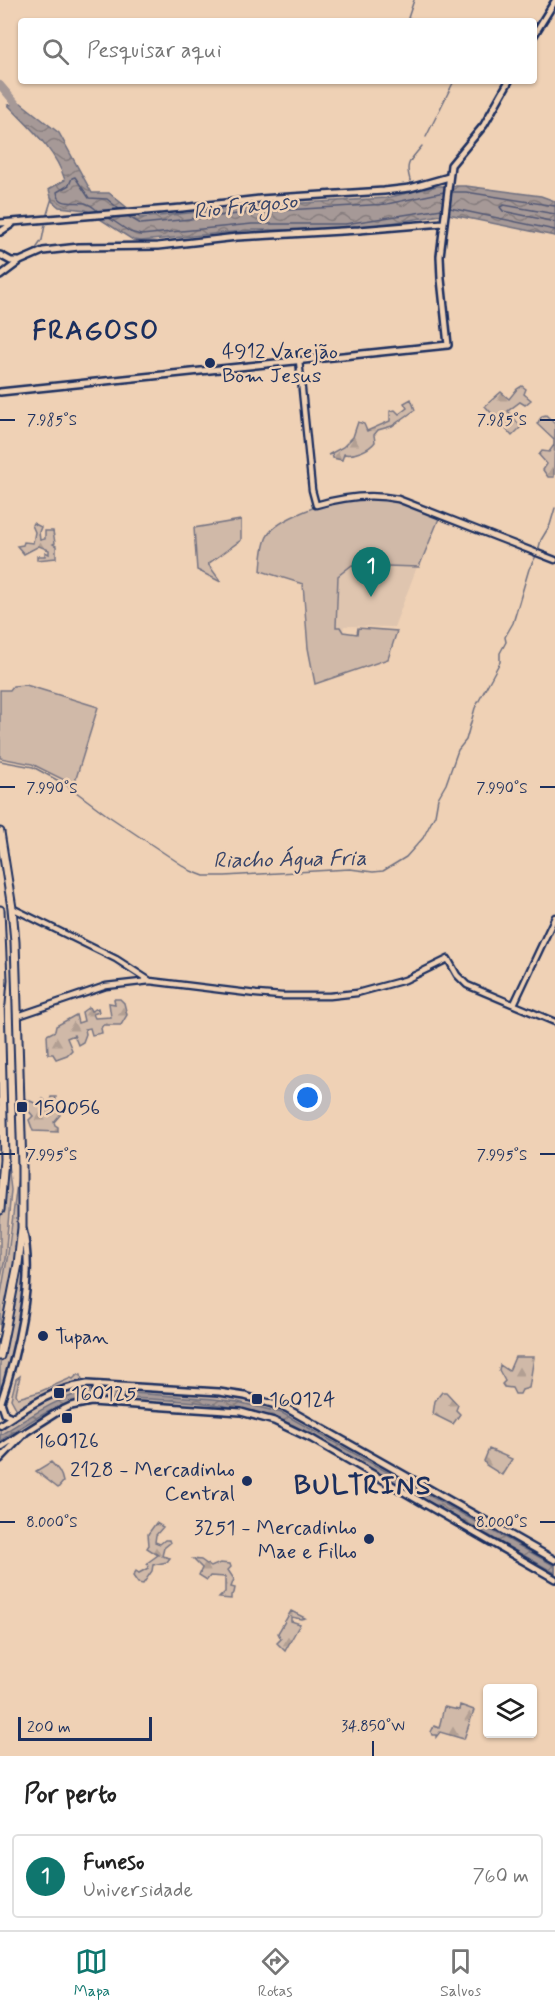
<!DOCTYPE html>
<html lang="pt">
<meta charset="utf-8">
<style>
:root{--surface:#fff;--page:#f2f2f2;--text:#222;--muted:#767676;--line:#e0e0e0;--accent:#0f766e}
body{margin:0;font-family:Mynerve,sans-serif;background:var(--page);color:var(--text)}
.controls{position:absolute;right:18px;bottom:18px;display:grid;overflow:hidden;border-radius:6px;box-shadow:0 2px 4px #0004}
.controls button{width:54px;height:54px;display:grid;place-items:center;padding:0;border:0;border-bottom:2px solid var(--line);background:var(--surface);color:var(--text);font:30px sans-serif}
.scale{position:absolute;left:18px;bottom:15px;width:134px;box-sizing:border-box;padding-left:6px;border:3px solid #1b2f5e;border-top:0;font-size:16px;line-height:21px;white-space:nowrap;color:#1b2f5e;-webkit-text-stroke:4px #efd1b5;paint-order:stroke}
.you{position:absolute;left:308px;top:1098px;width:21px;height:21px;margin:-15px;border:4px solid #fff;border-radius:50%;background:#1a73e8;box-shadow:0 0 0 9px #1a73e833}
.badge{display:grid;place-items:center;width:39px;height:39px;border-radius:50%;background:var(--accent);color:#fff;font-size:20px;font-weight:700}
.pin{position:absolute;translate:-50% -50px;filter:drop-shadow(0 2px 3px #0008)}
.pin::after{content:'';position:absolute;top:32px;width:21px;height:18px;background:inherit;clip-path:polygon(0 0,100% 0,50% 100%)}
.list{margin:0;padding:0;list-style:none}
h2{display:flex;justify-content:space-between;align-items:center;height:78px;margin:0;padding:0 24px;font-size:26px}
h2 small{font-size:20px;font-weight:400;color:var(--muted)}
.list li{display:grid;grid-template-columns:39px 1fr auto;gap:18px;align-items:center;box-sizing:border-box;height:84px;margin:0 12px 12px;padding:0 12px;border:2px solid var(--line);border-radius:6px}
.list b{display:block;font-size:22px;white-space:nowrap}
.list p{margin:0;font-size:20px;white-space:nowrap;color:var(--muted)}
.list em{font-size:20px;font-style:normal;color:var(--muted)}
.icon{flex:none;width:33px;height:33px;fill:none;stroke:currentColor;stroke-width:2;stroke-linecap:round;stroke-linejoin:round}
.map{position:relative;flex:none;width:555px;height:1756px;overflow:hidden}
.search{position:absolute;background:var(--surface);box-shadow:0 2px 4px #0004;left:18px;right:18px;top:18px;height:66px;display:flex;align-items:center;gap:15px;box-sizing:border-box;padding:0 21px;border-radius:6px;color:var(--muted);font-size:22px}
.sheet{height:174px;background:var(--surface)}
nav{display:flex;justify-content:space-around;align-items:center;box-sizing:border-box;height:84px;border-top:2px solid var(--line);background:var(--surface);font-size:16px;color:var(--muted)}
nav a{display:grid;justify-items:center;gap:3px}
nav .on{color:var(--accent)}
.map>svg:first-child{display:block}
</style>
<div class="map">
<svg width="555" height="1756" viewBox="0 0 555 1756">
<defs>
<pattern id="forest-firs" width="22" height="20" patternUnits="userSpaceOnUse" patternTransform="scale(1.5)"><rect width="22" height="20" fill="#d0b9a8"/><path d="M5 1l3.5 6h-7zM16 11l3.5 6h-7z" fill="#b29f93"/></pattern>
<pattern id="water-waves" width="16" height="10" patternUnits="userSpaceOnUse" patternTransform="scale(1.5)"><rect width="16" height="10" fill="#a69997"/><path d="M0 5q4-4 8 0t8 0" fill="none" stroke="#867d7e"/></pattern>
</defs>
<rect width="100%" height="100%" fill="#efd1b5"/>
<filter id="ink" filterUnits="userSpaceOnUse"><feTurbulence type="fractalNoise" baseFrequency=".0167" numOctaves="2"/><feDisplacementMap in="SourceGraphic" scale="12" xChannelSelector="R" yChannelSelector="G"/><feConvolveMatrix kernelMatrix="1 2 1 2 8 2 1 2 1" color-interpolation-filters="sRGB"/></filter>
<g filter="url(#ink)">
<path fill="#dfc5af" d="M366 563 417 567 394 627 344 626 343 632 336 627 338 577 352 565Z"/>
<path fill="#d0b9a8" stroke="#767483" stroke-width="1.5" d="M385 496 440 516 419 567 352 565 338 576 336 627H340L343 632 357 634 358 628 397 631 388 659 315 684 308 648 303 584 261 571C262 560 262 544 268 535 278 518 329 501 347 498 360 497 372 497 385 496Z
M241 520V540L208 564 221 582 197 570 194 528Z
M26 685 98 707 74 785 32 764 0 758V690H10L13 686Z
M7 1156 11 1190 5 1259 0 1282V1221Z
M20 1169V1220L16 1263 11 1278 8 1308 0 1339V1299L8 1254 18 1176Z
M24 1236 25 1275 21 1326 0 1402V1359Z
M77 1375H81L82 1380 57 1387 17 1410 11 1399 16 1379 20 1376 16 1394 18 1398 39 1392 71 1378 73 1379Z
M95 1387 96 1400C60 1402 29 1426 0 1447V1429C29 1409 59 1390 95 1387Z
M125 1390 221 1394 242 1397 283 1409 555 1562V1578L327 1445 257 1414 121 1402Z"/>
<path fill="url(#forest-firs)" stroke="#767483" stroke-width="1.5" d="M522 386 526 389 524 394 531 400 525 405 520 402 508 411 521 427 512 436 485 406 501 392 509 399 517 389Z
M411 399 415 410 392 426 378 430 374 435 375 442C369 450 354 456 344 454L342 460 333 458 332 454 328 455 343 447 353 437 358 422 364 424 367 431 390 421V411L395 410 399 414 407 408 404 403Z
M546 415 555 424 554 477H548L543 470 547 464 539 455 542 451 549 452 554 445V440L537 424 542 416Z
M33 523 41 527 39 532 40 540 45 539V531H53L55 543 53 544 56 546V558L37 560V556H45V552L49 554V550L39 546 24 554 17 546 23 545 24 542 33 543 35 532 32 525Z
M114 999H120L124 1003 127 1015 121 1025H103L101 1028 102 1033 92 1035 90 1028 85 1029 86 1034 83 1042 78 1045 74 1035 67 1038 72 1050 67 1055 56 1059 53 1054H48L47 1035 55 1031 56 1026 76 1015 78 1023 84 1021 82 1012 89 1007 91 1011 98 1008 99 1012 93 1014 95 1018 111 1017 109 1003 115 1004Z
M51 1097H56L55 1105 60 1108V1115L54 1122 55 1125 58 1127V1132L33 1131 29 1120 33 1116 27 1109 26 1099 39 1105 43 1099 46 1102 50 1101Z
M515 1357H534L529 1388 522 1390 520 1394H515L512 1388 504 1387 502 1384 505 1381 499 1370 500 1365 509 1371Z
M442 1392H446L458 1405 456 1410 460 1414 453 1424 433 1414 435 1401Z
M489 1449 512 1459 502 1475 486 1465 484 1461Z
M51 1462C58 1469 61 1472 63 1482L58 1488 36 1471Z
M156 1523 163 1527 156 1535 155 1542 160 1544 165 1540H169L170 1543 164 1548 162 1556 170 1558 167 1562 153 1565 152 1571 143 1584 138 1583 133 1576 136 1571 139 1573 148 1568 147 1563 158 1555 147 1548 149 1545 148 1534Z
M193 1559 201 1560 211 1567 220 1563 230 1564 231 1567 228 1570 234 1579 231 1587 235 1588 234 1593 231 1595V1599L219 1598 225 1592V1577L210 1576 207 1580 199 1575 202 1568Z
M291 1611 305 1618 301 1619 291 1617V1621L300 1624 285 1651 277 1643 281 1639 278 1633Z
M460 1705 474 1710 464 1739 440 1732 436 1737V1735H432L431 1732 434 1726 439 1728 444 1707 459 1710Z"/>
<path fill="url(#water-waves)" stroke="#6e6f80" stroke-width="1.5" d="M21 103 59 133 92 193H109L140 218 269 205 386 198 437 186H466L541 196 555 201V236L448 214 346 230H253L141 241 133 240 86 210 59 207 52 201 49 189 65 180C55 149 30 128 8 105Z
M92 1390 214 1399 238 1402 282 1413 555 1566V1573L293 1425C231 1398 160 1400 93 1397 59 1402 28 1422 0 1441V1435C30 1417 57 1397 92 1390Z"/>
<g fill="none" stroke-linecap="round" stroke-linejoin="round">
<path stroke="#535975" stroke-width="1.5" d="M452 192H466L555 206
M450 208 555 230
M98 211C94 208 90 204 85 203 74 201 59 207 57 192L69 185 72 178 75 177 89 198 107 199 119 209
M555 214 504 205 500 207 503 211 555 222
M129 217 141 224 269 211 387 204 444 192
M109 218 130 232 141 235 252 224H345L442 209"/>
<path stroke="#6e6f80" stroke-width="1.5" d="M413 21 408 18 414 0
M426 137 454 81
M411 183C404 163 410 161 422 146
M47 214 52 198
M33 253 42 240 45 225
M538 551 541 540 550 525 555 508
M0 761 33 767 68 786 107 815 191 871 204 876H225L350 869 373 872 383 871 406 857 423 838 435 815 438 798 446 784 458 750 466 740 475 708 500 662V653L506 642 505 637 513 623 529 569 536 556"/>
<path stroke="#a69997" stroke-width="8" d="M0 85 23 112"/>
<g stroke="#1b2f5e" stroke-width="9">
<path id="minor" d="M299 360 312 490 316 505C343 497 370 493 398 499L555 560
M12 908 116 959 150 981 256 994 282 996H330L357 993 405 980 448 959 457 975 467 985 555 1022
M514 1004 555 917
M18 1016 106 986 150 981"/>
</g>
<g stroke="#1b2f5e" stroke-width="10">
<path id="major" d="M534 35 555 1
M0 223 182 208 260 199 384 191 410 188 449 177
M0 232 12 224
M0 255 11 261H18
M0 276 20 261 43 251 79 247 158 246 237 237 359 230 443 223
M0 392 448 345 441 279 440 256 451 165 484 125 509 81
M96 1385 97 1402
M1 1402 5 1414 12 1417
M120 1403V1397L125 1387
M0 1405C16 1358 36 1278 23 1230
M0 1425C27 1407 53 1389 87 1384L219 1392 245 1396 286 1408 555 1560
M0 1448 21 1434
M0 1459 26 1432 56 1413 71 1406 91 1402 241 1412 274 1421 312 1439 555 1579"/>
</g>
<g stroke="#1b2f5e" stroke-width="11">
<path id="highway" d="M0 832 12 908 15 942 22 1167V1228L18 1264 0 1356
M0 910 3 980 1 1004
M0 1000 4 1159 0 1210"/>
</g>
<use href="#minor" stroke="#efd1b5" stroke-width="4.5"/>
<use href="#major" stroke="#efd1b5" stroke-width="5"/>
<use href="#highway" stroke="#efd1b5" stroke-width="7"/>
</g>
</g>
<path fill="none" stroke="#1b2f5e" stroke-width="2" d="M0 420H15M540 420H555M0 787H15M540 787H555M0 1154H15M540 1154H555M0 1522H15M540 1522H555M373 1741V1756"/>
<g fill="#1b2f5e" stroke="#efd1b5" stroke-width="2">
<circle cx="210" cy="363" r="6"/>
<rect x="16" y="1101" width="12" height="12" rx="3"/>
<circle cx="43" cy="1336" r="6"/>
<rect x="53" y="1387" width="12" height="12" rx="3"/>
<rect x="251" y="1393" width="12" height="12" rx="3"/>
<rect x="61" y="1412" width="12" height="12" rx="3"/>
<circle cx="247" cy="1481" r="6"/>
<circle cx="369" cy="1539" r="6"/>
</g>
<g text-anchor="middle" stroke-width="5" stroke-linejoin="round" paint-order="stroke">
<g font-size="21" fill="#1b2f5e" stroke="#efd1b5" text-anchor="start">
<text x="222" y="358">4912 Varejão<tspan x="222" dy="24">Bom Jesus</tspan></text>
<text x="34" y="1114">150056</text>
<text x="55" y="1343">Tupan</text>
<text x="71" y="1400">160125</text>
<text x="269" y="1406">160124</text>
<text x="67" y="1447" text-anchor="middle">160126</text>
<text x="235" y="1476" text-anchor="end">2128 - Mercadinho<tspan x="235" dy="24">Central</tspan></text>
<text x="357" y="1534" text-anchor="end">3251 - Mercadinho<tspan x="357" dy="24">Mae e Filho</tspan></text>
</g>
<g font-size="22" font-style="italic" fill="#374469" stroke="#efd1b5">
<text transform="translate(245 205) rotate(-6)" y="8">Rio Fragoso</text>
<text transform="translate(290 858) rotate(-1)" y="8">Riacho Água Fria</text>
</g>
<g font-size="27" font-weight="bold" letter-spacing="1.5" fill="#1b2f5e" stroke="#efd1b5">
<text x="96" y="339">FRAGOSO</text>
<text x="363" y="1494">BULTRINS</text>
</g>
</g>
<g font-size="15" text-anchor="middle" fill="#1b2f5e" stroke="#efd1b5" stroke-width="5" stroke-linejoin="round" paint-order="stroke">
<text x="52" y="425">7.985°S</text>
<text x="502" y="425">7.985°S</text>
<text x="52" y="793">7.990°S</text>
<text x="502" y="793">7.990°S</text>
<text x="52" y="1160">7.995°S</text>
<text x="502" y="1160">7.995°S</text>
<text x="52" y="1527">8.000°S</text>
<text x="502" y="1527">8.000°S</text>
<text x="373" y="1731">34.850°W</text>
</g>
</svg>
<div class="controls">
<button><svg class="icon" aria-label="layers" viewBox="0 0 24 24"><path d="M12 4l9 5-9 5-9-5zM3 14l9 5 9-5"/></svg></button>
</div>
<div class="scale">200 m</div>
<div class="you"></div>
<div class="pin badge" style="left:371px;top:597px">1</div>
<div class="search"><svg class="icon" aria-label="search" viewBox="0 0 24 24"><circle cx="10" cy="10" r="6"/><path d="M15 15l6 6"/></svg>Pesquisar aqui</div>
</div>
<section class="sheet">
<h2>Por perto<small></small></h2>
<ul class="list">
<li><span class="badge">1</span><div><b>Funeso</b><p>Universidade</p></div><em>760 m</em></li>
</ul>
</section>
<nav>
<a class="on"><svg class="icon" aria-label="map" viewBox="0 0 24 24"><path d="M3 6l6-2 6 2 6-2v14l-6 2-6-2-6 2zM9 4v14M15 6v14"/></svg>Mapa</a>
<a><svg class="icon" aria-label="directions" viewBox="0 0 24 24"><path d="M12 3l9 9-9 9-9-9zM9 14v-3h6M13 9l2 2-2 2"/></svg>Rotas</a>
<a><svg class="icon" aria-label="saved" viewBox="0 0 24 24"><path d="M7 4h10v16l-5-4-5 4z"/></svg>Salvos</a>
</nav>
